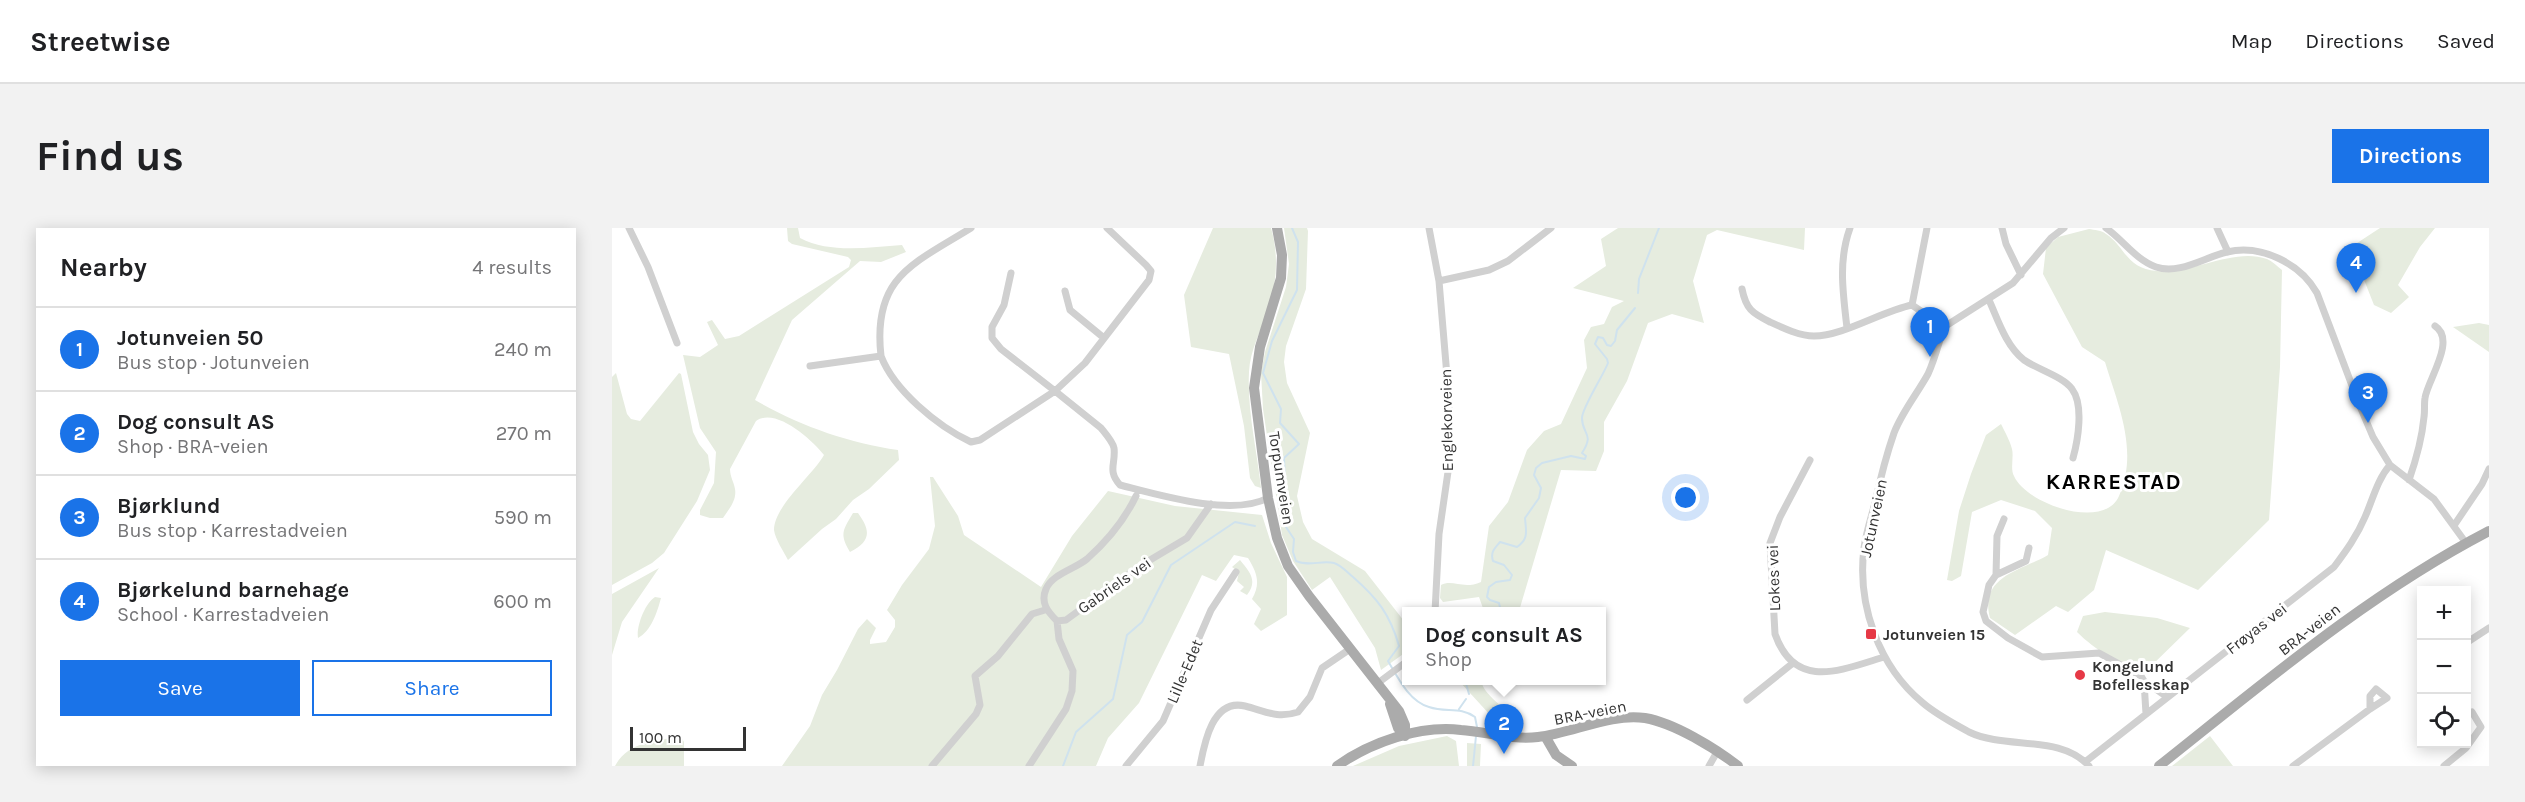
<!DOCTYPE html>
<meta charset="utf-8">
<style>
:root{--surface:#fff;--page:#f2f2f2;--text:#202124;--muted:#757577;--line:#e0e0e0;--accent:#1a73e8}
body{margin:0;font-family:Karla,sans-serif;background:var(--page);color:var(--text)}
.controls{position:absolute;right:18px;bottom:18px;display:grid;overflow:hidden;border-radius:0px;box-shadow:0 3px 15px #0003}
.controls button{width:54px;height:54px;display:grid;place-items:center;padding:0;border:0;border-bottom:2px solid var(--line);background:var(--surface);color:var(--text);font:30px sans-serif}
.scale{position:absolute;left:18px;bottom:15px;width:116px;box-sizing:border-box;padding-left:6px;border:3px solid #333;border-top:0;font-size:16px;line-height:21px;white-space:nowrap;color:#333;-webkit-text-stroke:4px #fff;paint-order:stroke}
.you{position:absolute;left:1074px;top:270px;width:21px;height:21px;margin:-15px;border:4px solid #fff;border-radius:50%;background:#1a73e8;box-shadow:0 0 0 9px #1a73e833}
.badge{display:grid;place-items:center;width:39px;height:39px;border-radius:50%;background:var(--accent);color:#fff;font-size:20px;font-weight:700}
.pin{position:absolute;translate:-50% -50px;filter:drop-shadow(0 2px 3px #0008)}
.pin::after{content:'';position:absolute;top:32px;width:21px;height:18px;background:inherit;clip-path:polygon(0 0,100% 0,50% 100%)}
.popup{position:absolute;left:790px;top:379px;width:204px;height:78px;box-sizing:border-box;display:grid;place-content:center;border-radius:0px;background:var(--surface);filter:drop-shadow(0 2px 4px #0005);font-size:20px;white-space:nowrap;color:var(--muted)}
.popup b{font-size:22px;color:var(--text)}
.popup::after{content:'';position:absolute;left:50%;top:100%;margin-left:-12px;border:12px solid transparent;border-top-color:var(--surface)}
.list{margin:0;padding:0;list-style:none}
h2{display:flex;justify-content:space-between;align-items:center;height:78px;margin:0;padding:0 24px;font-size:26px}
h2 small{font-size:20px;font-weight:400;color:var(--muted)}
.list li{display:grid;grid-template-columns:39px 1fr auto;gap:18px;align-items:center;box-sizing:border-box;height:84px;padding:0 24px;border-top:2px solid var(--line)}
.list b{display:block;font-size:22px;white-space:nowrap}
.list p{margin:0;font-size:20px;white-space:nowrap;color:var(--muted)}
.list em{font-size:20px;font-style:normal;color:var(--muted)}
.actions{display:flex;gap:12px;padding:18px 24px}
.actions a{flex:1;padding:14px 0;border:2px solid var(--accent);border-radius:0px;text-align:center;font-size:21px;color:var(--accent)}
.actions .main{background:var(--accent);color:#fff}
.icon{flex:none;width:33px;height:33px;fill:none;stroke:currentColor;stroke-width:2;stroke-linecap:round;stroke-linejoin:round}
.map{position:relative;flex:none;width:1877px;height:538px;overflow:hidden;border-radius:0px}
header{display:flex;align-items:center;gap:36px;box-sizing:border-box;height:84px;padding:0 30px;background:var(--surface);border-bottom:2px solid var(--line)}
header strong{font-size:28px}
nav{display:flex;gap:33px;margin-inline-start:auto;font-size:21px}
.intro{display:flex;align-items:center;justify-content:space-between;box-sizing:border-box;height:144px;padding:0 36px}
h1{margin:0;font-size:42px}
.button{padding:15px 27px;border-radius:0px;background:var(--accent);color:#fff;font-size:21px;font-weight:700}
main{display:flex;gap:36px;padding:0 36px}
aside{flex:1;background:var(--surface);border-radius:0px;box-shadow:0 3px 15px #0003}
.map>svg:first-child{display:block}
</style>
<header>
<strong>Streetwise</strong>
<nav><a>Map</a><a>Directions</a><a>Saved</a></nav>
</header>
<div class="intro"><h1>Find us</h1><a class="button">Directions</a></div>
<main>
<aside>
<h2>Nearby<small>4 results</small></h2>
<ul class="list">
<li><span class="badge">1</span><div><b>Jotunveien 50</b><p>Bus stop · Jotunveien</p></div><em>240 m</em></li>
<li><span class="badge">2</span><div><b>Dog consult AS</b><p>Shop · BRA-veien</p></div><em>270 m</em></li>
<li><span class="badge">3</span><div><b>Bjørklund</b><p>Bus stop · Karrestadveien</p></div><em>590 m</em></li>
<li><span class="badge">4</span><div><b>Bjørkelund barnehage</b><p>School · Karrestadveien</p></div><em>600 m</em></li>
</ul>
<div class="actions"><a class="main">Save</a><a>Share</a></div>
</aside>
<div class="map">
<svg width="1877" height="538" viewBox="0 0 1877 538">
<rect width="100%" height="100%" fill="#fff"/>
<path fill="#e6ecdf" d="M175 0H186L188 10C218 26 258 19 290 17L294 24 269 34 248 33 180 92 143 172C186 197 236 215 286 222L287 232 257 261 241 272 224 291 210 301 176 332C172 324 163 311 162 302 162 278 200 248 212 227 200 212 164 179 144 193L118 241C118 249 122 254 123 261 125 272 117 281 111 290H98L88 287V282L102 255 104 224 88 200 71 127 88 129 106 117 95 94 100 92 113 111 127 108 237 39 239 32 236 29 180 16 176 13Z
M601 0H659C667 27 665 56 656 82 649 103 638 122 637 144 635 183 645 222 649 260L643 258 638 250 632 198 617 126 579 119 572 67Z
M672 0H695L696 3 694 61 674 118 672 134 675 155 698 205 685 268 691 294 700 311 753 343 792 393 794 400V424L769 442 763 420 718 349 700 362 681 333 670 307 651 181 649 145 653 124 674 59 677 36Z
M1006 0H1193L1192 22 1105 2 1095 7 1081 53 1092 95 1060 86 1036 95 1015 153 992 194V223L984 243 949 242 907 383H872L867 369 831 374 828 370 829 357C841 351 851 362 869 354L877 298 896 274 915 222 932 203 949 196 975 140 972 112 979 99 992 96 1000 79 1012 73 961 60 994 38 989 11Z
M1768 0H1823L1808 19 1786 57 1797 69 1779 85 1762 77 1739 19Z
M1477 1C1482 2 1490 2 1494 6 1513 18 1514 41 1545 43 1581 46 1622 19 1655 31 1660 33 1665 38 1670 42L1668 139 1657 292 1586 362 1494 322 1482 362 1456 384 1444 378 1403 407 1378 390C1367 348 1409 343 1436 327L1440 300 1423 283 1389 272 1360 284 1349 348 1340 353 1335 352 1347 283 1359 246 1374 207 1389 196C1393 204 1398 213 1400 221 1402 229 1398 241 1402 248 1414 276 1492 303 1507 268 1527 223 1506 177 1493 134L1470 119 1431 46 1434 20 1446 9Z
M1867 95 1877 97V124L1841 99Z
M4 145 15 186 19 191 28 193 67 145 69 146 81 204 87 216 96 227 98 242 85 273 52 325 40 335 0 357V149Z
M318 249H321L346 288 352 307 429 359 460 308 496 263 563 278 650 287 659 315 675 349V387L649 403 642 396 649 381 640 371C649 355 645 345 636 330L622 327 604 353 590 347 527 475 496 510 484 538H170L198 498 210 467 225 442 246 401 255 391 264 400 258 412V416L274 414 283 399V392L275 382 290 357 317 321 323 298Z
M241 285H246C259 303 259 313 238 324 227 306 231 302 241 285Z
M628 332C638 344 646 353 635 367L628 363 632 359 625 353 627 344 620 339Z
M47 340 10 394 0 427V366Z
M43 369 49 370C45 385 39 403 26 410 24 399 33 375 43 369Z
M1493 384 1545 390 1578 400 1534 443C1509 438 1483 422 1465 404L1471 388Z
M847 453H869C874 472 900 480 902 499L890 500Z
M835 508 844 513 847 538H741L787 518Z
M1598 508 1621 538H1560Z
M69 509 72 514V538H3C16 514 44 512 69 509Z
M855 515 869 516 868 538H855Z"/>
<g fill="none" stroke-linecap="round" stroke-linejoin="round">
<path stroke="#cfe2ee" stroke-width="2" d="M680 0 686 14 685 62 660 113 651 145 669 181 668 195 687 216 672 230 674 273 670 293 682 311 681 324 684 333C697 339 709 332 722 335 729 337 735 344 741 349 765 370 778 386 787 418L776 433C786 450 797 473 817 479 834 485 848 478 863 489L865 499
M1026 65 1027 51 1047 0
M889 384 887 375 878 372 875 369 877 359 884 354 898 352 900 347 892 337 881 333C878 324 883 320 888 314L905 319C917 311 914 303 913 290L927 270 929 260 922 247 924 240 930 235 959 228 973 231 974 228 970 225C983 205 970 207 970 190 970 180 991 148 996 135L995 131 983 116 986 109 991 110 995 117 999 118 1003 113 1005 102 1023 80
M853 452 857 466
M847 481 854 471
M451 538 464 504 501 471 515 407 530 394 559 337 623 294 643 298
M861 538 864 508"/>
<path stroke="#d0d0d0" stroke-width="7" d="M17 0 36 39 65 115
M817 0 827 53 837 172V237L827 306 823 384
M1390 0 1394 16 1409 47
M1494 0C1511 12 1524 32 1544 39 1567 47 1593 29 1615 24 1649 16 1688 35 1705 65L1747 176 1761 209 1778 237 1822 271 1854 315
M1605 0 1616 24
M399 45 392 77 380 99V110L389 121 443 163 473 135 537 52 539 43 534 37 495 0
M827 53 877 42 896 33 939 0
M1130 61C1134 81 1140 85 1158 94 1171 100 1188 108 1202 108 1231 108 1270 83 1300 77L1332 99
M453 63 458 82 492 110
M1377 72C1386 92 1394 118 1412 132 1425 141 1452 149 1460 161 1472 177 1466 212 1461 230
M1300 77 1315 0
M1332 99C1327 114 1323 131 1316 146 1305 166 1290 184 1282 205 1274 228 1268 252 1263 275 1259 290 1254 305 1252 320 1245 376 1266 438 1311 475 1325 487 1341 495 1357 504 1394 522 1448 506 1477 538
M1332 99 1401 55 1439 10 1452 0
M1235 100C1231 65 1226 33 1238 0
M269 128C260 49 301 36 359 0
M198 138 269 128C282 162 325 198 359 214L368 212 443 163 489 200C493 205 501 214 502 220 504 236 495 242 508 257 547 267 620 289 656 270
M1198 232 1168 289 1158 315 1163 406C1183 463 1229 442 1272 429
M1797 252C1804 232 1810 210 1812 189 1813 183 1812 176 1813 170 1815 153 1845 112 1823 98
M1392 291 1385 308 1384 347 1377 357 1371 384 1374 393 1396 410 1430 429 1487 425 1529 448 1532 453 1534 486
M1843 296 1870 256 1877 241
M1384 347 1414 333 1417 320
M445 393 454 392 528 338 575 310 599 276
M445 393C436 384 428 375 434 361 440 346 463 341 475 331 494 314 513 291 524 268
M1854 415 1877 400
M1532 453 1555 469
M766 455 794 434
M1764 461 1775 470 1758 481V468Z
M1135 472 1181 435
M1473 534 1722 339C1734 323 1745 308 1753 289 1761 271 1765 252 1778 237
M320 538 364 486 368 477 363 448 386 428 420 386 433 382
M417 538 454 481 460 463 461 443 447 411 445 393
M514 538 551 493 599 382 624 344
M588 538C592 517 600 470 633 478 653 483 665 491 686 484L698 469 710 440 738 421
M1097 538 1105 524
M1681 538 1758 481
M1832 538 1854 520 1869 499 1860 484"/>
<path stroke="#ababab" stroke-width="10" d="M665 0 670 27 669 50 648 119 642 160 656 270 665 310 676 338 697 368 787 483 793 497V508
M778 476 786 500 793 508
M933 508 944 527 960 538
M725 538C759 514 808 497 849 502 875 504 900 512 926 509 961 505 998 485 1033 490 1062 495 1103 520 1126 538
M1547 538C1653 454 1756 366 1877 303"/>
</g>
<g fill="#e63946" stroke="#fff" stroke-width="2">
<rect x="1253" y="400" width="12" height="12" rx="3"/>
<circle cx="1468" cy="447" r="6"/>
</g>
<g text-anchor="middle" stroke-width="6" stroke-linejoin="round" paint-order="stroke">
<g font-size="16" fill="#333" stroke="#fff">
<text transform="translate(834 192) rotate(-91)" y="6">Englekorveien</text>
<text transform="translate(670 250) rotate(81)" y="6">Torpumveien</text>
<text transform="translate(1261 290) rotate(-78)" y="6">Jotunveien</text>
<text transform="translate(1161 350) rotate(-92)" y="6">Lokes vei</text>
<text transform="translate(502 357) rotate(-35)" y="6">Gabriels vei</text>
<text transform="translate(1644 400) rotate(-38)" y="6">Frøyas vei</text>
<text transform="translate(1697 401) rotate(-38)" y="6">BRA-veien</text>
<text transform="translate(572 443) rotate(-67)" y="6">Lille-Edet</text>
<text transform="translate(978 484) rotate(-11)" y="6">BRA-veien</text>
</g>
<g font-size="16" font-weight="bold" fill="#333" stroke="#fff" text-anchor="start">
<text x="1271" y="412">Jotunveien 15</text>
<text x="1480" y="444">Kongelund<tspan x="1480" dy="18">Bofellesskap</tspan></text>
</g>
<g font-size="22" font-weight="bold" letter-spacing="1.5" fill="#000" stroke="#fff">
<text x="1502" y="261">KARRESTAD</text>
</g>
</g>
</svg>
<div class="controls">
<button>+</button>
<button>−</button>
<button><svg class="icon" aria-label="locate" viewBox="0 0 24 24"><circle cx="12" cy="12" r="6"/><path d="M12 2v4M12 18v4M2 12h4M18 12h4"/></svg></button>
</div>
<div class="scale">100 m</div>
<div class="you"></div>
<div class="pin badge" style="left:1318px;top:129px">1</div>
<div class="pin badge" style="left:892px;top:526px">2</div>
<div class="popup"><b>Dog consult AS</b>Shop</div>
<div class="pin badge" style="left:1756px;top:195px">3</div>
<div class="pin badge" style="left:1744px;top:65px">4</div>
</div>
</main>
